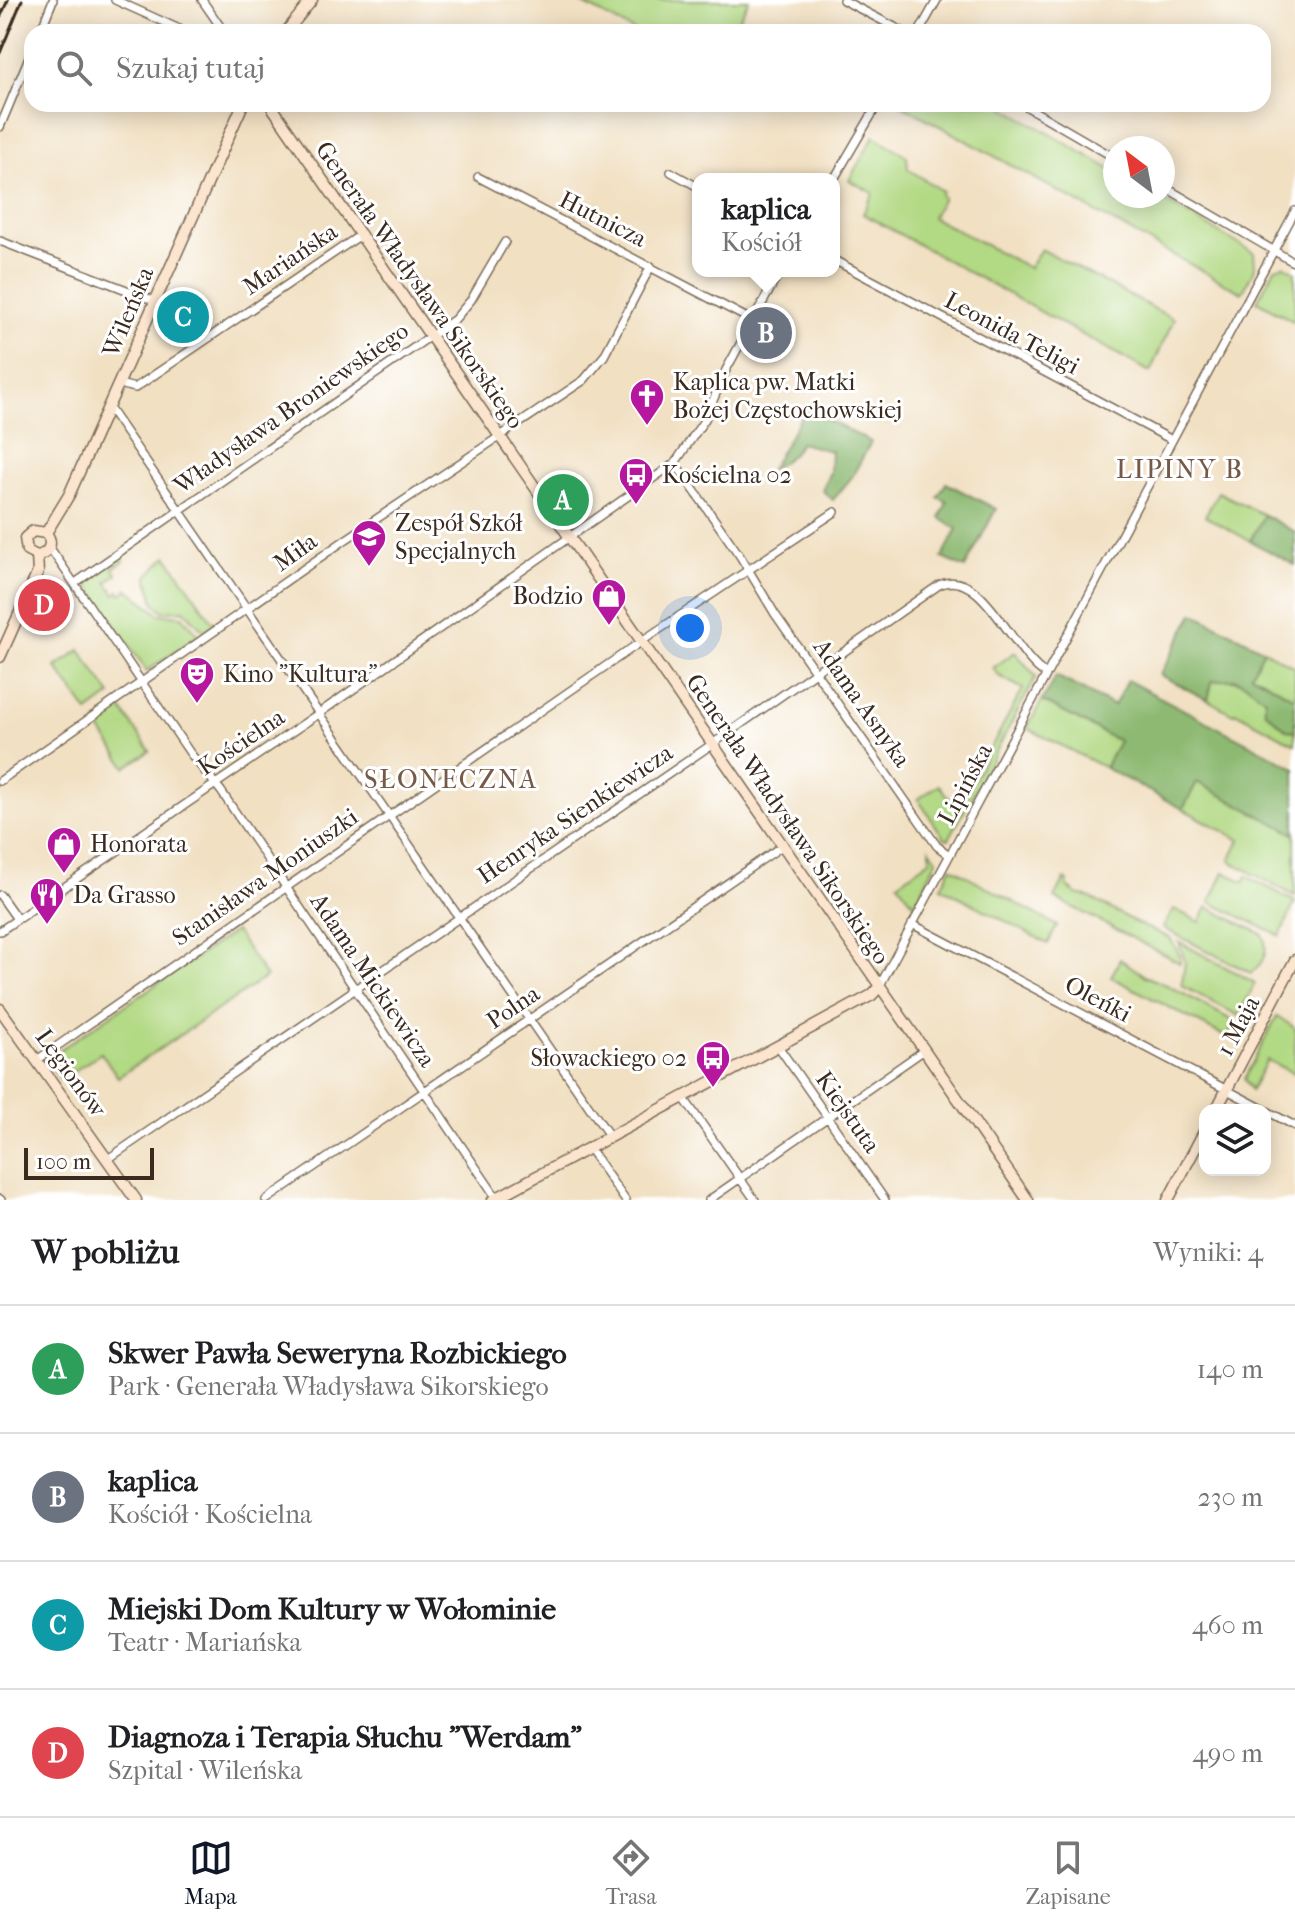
<!DOCTYPE html>
<html lang="pl">
<meta charset="utf-8">
<style>
:root{--surface:#fff;--page:#f6f6f6;--text:#202124;--muted:#757577;--line:#e0e0e0;--accent:#111827}
body{margin:0;font-family:"IM FELL French Canon",serif;background:var(--page);color:var(--text)}
.controls{position:absolute;right:24px;bottom:24px;display:grid;overflow:hidden;border-radius:16px;box-shadow:0 4px 20px #0003}
.controls button{width:72px;height:72px;display:grid;place-items:center;padding:0;border:0;border-bottom:2px solid var(--line);background:var(--surface);color:var(--text);font:40px sans-serif}
.compass{position:absolute;left:1103px;top:136px;width:72px;height:72px;border-radius:50%;background:var(--surface);box-shadow:0 4px 20px #0003;rotate:328deg}
.scale{position:absolute;left:24px;bottom:20px;width:130px;box-sizing:border-box;padding-left:8px;border:4px solid #3b2a1e;border-top:0;font-size:22px;line-height:28px;white-space:nowrap;color:#3b2a1e;-webkit-text-stroke:6px #fff;paint-order:stroke}
.you{position:absolute;left:690px;top:628px;width:28px;height:28px;margin:-20px;border:6px solid #fff;border-radius:50%;background:#1a73e8;box-shadow:0 0 0 12px #1a73e833}
.badge{display:grid;place-items:center;width:52px;height:52px;border-radius:50%;background:var(--accent);color:#fff;font-size:26px;font-weight:700}
.pin{position:absolute;translate:-50% -50%;border:4px solid #fff;box-shadow:0 2px 8px #0006}
.popup{position:absolute;left:692px;top:173px;width:148px;height:104px;box-sizing:border-box;display:grid;place-content:center;border-radius:16px;background:var(--surface);filter:drop-shadow(0 2px 6px #0005);font-size:26px;white-space:nowrap;color:var(--muted)}
.popup b{font-size:30px;color:var(--text)}
.popup::after{content:'';position:absolute;left:50%;top:100%;margin-left:-16px;border:16px solid transparent;border-top-color:var(--surface)}
.list{margin:0;padding:0;list-style:none}
h2{display:flex;justify-content:space-between;align-items:center;height:104px;margin:0;padding:0 32px;font-size:34px}
h2 small{font-size:26px;font-weight:400;color:var(--muted)}
.list li{display:grid;grid-template-columns:52px 1fr auto;gap:24px;align-items:center;box-sizing:border-box;height:128px;padding:0 32px;border-top:2px solid var(--line)}
.list b{display:block;font-size:30px;white-space:nowrap}
.list p{margin:0;font-size:26px;white-space:nowrap;color:var(--muted)}
.list em{font-size:26px;font-style:normal;color:var(--muted)}
.icon{flex:none;width:44px;height:44px;fill:none;stroke:currentColor;stroke-width:2;stroke-linecap:round;stroke-linejoin:round}
.map{position:relative;flex:none;width:1295px;height:1200px;overflow:hidden}
.search{position:absolute;background:var(--surface);box-shadow:0 4px 20px #0003;left:24px;right:24px;top:24px;height:88px;display:flex;align-items:center;gap:20px;box-sizing:border-box;padding:0 28px;border-radius:24px;color:var(--muted);font-size:30px}
.sheet{height:616px;background:var(--surface)}
nav{display:flex;justify-content:space-around;align-items:center;box-sizing:border-box;height:112px;border-top:2px solid var(--line);background:var(--surface);font-size:22px;color:var(--muted)}
nav a{display:grid;justify-items:center;gap:4px}
nav .on{color:var(--accent)}
.map>svg:first-child{display:block}
</style>
<div class="map">
<svg width="1295" height="1200" viewBox="0 0 1295 1200">
<rect width="100%" height="100%" fill="#fff"/>
<filter id="ink" filterUnits="userSpaceOnUse"><feTurbulence type="fractalNoise" baseFrequency=".0125" numOctaves="2"/><feDisplacementMap in="SourceGraphic" scale="16" xChannelSelector="R" yChannelSelector="G"/><feConvolveMatrix kernelMatrix="1 2 1 2 8 2 1 2 1" color-interpolation-filters="sRGB"/></filter>
<filter id="wash" filterUnits="userSpaceOnUse"><feTurbulence type="fractalNoise" baseFrequency=".006" numOctaves="4" result="noise"/><feDisplacementMap in="SourceGraphic" scale="32" xChannelSelector="R" yChannelSelector="G"/><feGaussianBlur stdDeviation="1.8" result="paint"/><feColorMatrix in="noise" values="0 0 0 0 0 0 0 0 0 0 0 0 0 0 0 0 0 1.4 0 .05"/><feComposite in="paint" operator="in"/></filter>
<g filter="url(#wash)">
<rect width="100%" height="100%" fill="#f1e0c2"/>
<path fill="#b2d984" stroke="#768251" stroke-width="2" d="M576 0H749L732 32H636Z
M900 104H999L1115 172V196H1156L1254 253 1255 268 1242 293Z
M874 136 907 156 908 169 942 191 940 195 943 198 932 217 1029 268 1041 249 1174 319 1150 372 863 214 873 193 849 180Z
M1284 265 1295 272V322L1257 301 1275 268Z
M552 475 556 476 585 515C565 532 551 498 541 484Z
M1218 492 1264 515 1250 541 1205 516Z
M167 556 214 624 204 631 184 610 163 611 154 602 147 576Z
M121 557 124 561 113 568 117 574 107 582 115 594 119 591 121 594 128 589 159 614 182 616 199 635 147 671 86 582Z
M80 650 111 695 88 712 56 667Z
M1264 650 1295 667V698L1251 674Z
M1015 652 1036 677 949 839 944 838 918 799 939 785 950 800 954 797 962 801 1023 689 999 676 993 668Z
M1221 679C1233 679 1259 685 1264 698 1266 702 1264 707 1265 711L1287 730 1295 731V744L1235 712 1233 714 1208 700 1212 681Z
M1042 701 1119 741 1105 768 1027 728Z
M120 707 150 751 126 767 96 723Z
M1197 782 1295 834V896L1230 861 1240 840 1183 809Z
M930 849 937 860 915 905 898 883 930 860Z
M951 867 1057 926 1048 944 941 887Z
M1224 872 1244 882 1247 876 1295 902 1280 936 1210 902Z
M1065 879 1068 881 1067 886 1077 894 1091 898 1138 924 1170 938 1180 956V963L1055 898Z
M1207 907 1262 934C1270 949 1264 963 1251 973L1163 928 1174 909 1200 922Z
M235 931 266 977 118 1077 101 1053 61 1080 46 1059Z
M1179 942 1255 983 1239 1016 1184 987 1182 984 1185 962Z
M1120 959 1145 976 1169 986 1235 1022 1228 1038 1111 977Z
M1277 1016 1295 1028V1074L1267 1060 1251 1090 1244 1079Z"/>
<path fill="#8db972" stroke="#647248" stroke-width="2" d="M806 409 871 442 852 477 833 500 822 490 830 472 831 451 800 443 793 454 769 471Z
M946 483 996 509 965 568 942 558 957 529 940 518 947 502 938 497Z
M1264 515 1295 532V565L1250 541Z
M1194 613 1264 650 1251 674 1295 698V731L1287 730 1265 711V699L1246 684 1235 679 1212 681 1208 700 1160 675Z
M1056 676 1114 706 1127 680 1295 768V834L1197 782 1183 809 1105 768 1119 741 1042 701Z"/>
</g>
<g filter="url(#ink)">
<g fill="none" stroke-linecap="round" stroke-linejoin="round">
<g stroke="#7b6a57" stroke-width="10">
<path id="street" d="M115 0 186 32
M202 0 224 32
M843 0 904 32
M40 32 53 0
M919 32 937 0
M1022 104 1115 158
M0 127 32 50
M671 172 698 187
M478 177 751 320
M834 179 878 104
M1163 186 1295 263
M0 241 155 301
M834 260 1172 440
M119 384 135 388 362 234
M109 408 610 1137
M675 463 740 556 775 614 937 846 949 855
M50 548 190 753 221 791 498 1200
M75 583 455 319 471 300 505 242
M0 781 345 540 584 380 604 356 651 266
M0 895 17 919
M912 924 1265 1110
M0 931 318 714 675 463 705 419 726 370 780 271
M879 987 1295 211
M778 1046 885 1200
M37 1060 642 641 835 512
M683 1097 755 1200
M1265 1110 1295 1126
M589 1148 625 1200
M108 1159 724 736 939 585C983 565 1013 655 1046 674
M0 1199 1 1200
M266 1200 782 846
M709 1200 923 1051"/>
</g>
<g stroke="#7b6a57" stroke-width="13">
<path id="secondary" d="M286 32 312 0
M270 104 1028 1200
M46 533 69 495 243 104
M37 556 27 551 25 538 33 531 46 533
M37 556C49 554 54 543 46 533
M0 657 38 572 37 556
M0 1009 136 1200
M1216 1110 1295 960
M493 1200 872 995 879 987
M1168 1200 1205 1130"/>
</g>
<use href="#street" stroke="#fff" stroke-width="7"/>
<use href="#secondary" stroke="#fbe5cf" stroke-width="10"/>
<path stroke="#3b2a1e" stroke-width="3" d="M0 18 8 0
M0 53 22 0"/>
</g>
</g>
<defs>
<g id="church-pin" transform="scale(1.8)"><path d="M0 17L-7.5 6A9.5 9.5 0 1 1 7.5 6Z" fill="#b5179e" stroke="#fff"/><path d="M-1.2-6h2.4v3.5h3.3v2.4h-3.3V6h-2.4V-.1h-3.3v-2.4h3.3Z" fill="#fff"/></g>
<g id="bus-pin" transform="scale(1.8)"><path d="M0 17L-7.5 6A9.5 9.5 0 1 1 7.5 6Z" fill="#b5179e" stroke="#fff"/><path d="M-5-6H5V4H4V6H2V4H-2V6H-4V4H-5ZM-3.5-4V0h7V-4ZM-3.5 1.2v1.5H-2V1.2ZM2 1.2v1.5H3.5V1.2Z" fill="#fff"/></g>
<g id="school-pin" transform="scale(1.8)"><path d="M0 17L-7.5 6A9.5 9.5 0 1 1 7.5 6Z" fill="#b5179e" stroke="#fff"/><path d="M0-5L7-2L0 1L-7-2ZM-4 1L0 2.5L4 1V4Q0 6-4 4Z" fill="#fff"/></g>
<g id="shop-pin" transform="scale(1.8)"><path d="M0 17L-7.5 6A9.5 9.5 0 1 1 7.5 6Z" fill="#b5179e" stroke="#fff"/><path d="M-5-2.5h2.3a2.7 3.5 0 0 1 5.4 0H5L5.5 6h-11ZM-1.5-2.5h3a1.5 2.3 0 0 0-3 0Z" fill="#fff"/></g>
<g id="theatre-pin" transform="scale(1.8)"><path d="M0 17L-7.5 6A9.5 9.5 0 1 1 7.5 6Z" fill="#b5179e" stroke="#fff"/><path d="M-5-5.5Q0-4 5-5.5V0Q5 5 0 6Q-5 5-5 0ZM-3.3-2.5H-1v1.5H-3.3ZM1-2.5H3.3v1.5H1ZM-2.8 1Q0 5.5 2.8 1Z" fill="#fff"/></g>
<g id="restaurant-pin" transform="scale(1.8)"><path d="M0 17L-7.5 6A9.5 9.5 0 1 1 7.5 6Z" fill="#b5179e" stroke="#fff"/><path d="M-5-6h1v4h1v-4h1v4h1v-4h1v5L-1.5 .5V6h-2V.5L-5-1ZM5-6V6H3V1.5H1.5Q1.5-4 5-6Z" fill="#fff"/></g>
</defs>
<g fill-rule="evenodd">
<use href="#church-pin" x="647" y="396"/>
<use href="#bus-pin" x="636" y="475"/>
<use href="#school-pin" x="369" y="537"/>
<use href="#shop-pin" x="609" y="596"/>
<use href="#theatre-pin" x="197" y="674"/>
<use href="#shop-pin" x="64" y="844"/>
<use href="#restaurant-pin" x="47" y="895"/>
<use href="#bus-pin" x="713" y="1058"/>
</g>
<g text-anchor="middle" stroke-width="6" stroke-linejoin="round" paint-order="stroke">
<g font-size="24" fill="#3b2a1e" stroke="#fff">
<text transform="translate(603 219) rotate(27)" y="8">Hutnicza</text>
<text transform="translate(290 259) rotate(-34)" y="8">Mariańska</text>
<text transform="translate(420 285) rotate(55)" y="8">Generała Władysława Sikorskiego</text>
<text transform="translate(128 312) rotate(-67)" y="8">Wileńska</text>
<text transform="translate(1012 333) rotate(28)" y="8">Leonida Teligi</text>
<text transform="translate(291 408) rotate(-35)" y="8">Władysława Broniewskiego</text>
<text transform="translate(295 552) rotate(-36)" y="8">Miła</text>
<text transform="translate(862 703) rotate(55)" y="8">Adama Asnyka</text>
<text transform="translate(241 742) rotate(-34)" y="8">Kościelna</text>
<text transform="translate(965 784) rotate(-62)" y="8">Lipińska</text>
<text transform="translate(575 814) rotate(-34)" y="8">Henryka Sienkiewicza</text>
<text transform="translate(788 819) rotate(56)" y="8">Generała Władysława Sikorskiego</text>
<text transform="translate(265 877) rotate(-35)" y="8">Stanisława Moniuszki</text>
<text transform="translate(373 980) rotate(56)" y="8">Adama Mickiewicza</text>
<text transform="translate(1098 999) rotate(28)" y="8">Oleńki</text>
<text transform="translate(513 1007) rotate(-34)" y="8">Polna</text>
<text transform="translate(1238 1026) rotate(-62)" y="8">1 Maja</text>
<text transform="translate(71 1073) rotate(54)" y="8">Legionów</text>
<text transform="translate(848 1112) rotate(55)" y="8">Kiejstuta</text>
</g>
<g font-size="24" fill="#3b2a1e" stroke="#fff" text-anchor="start">
<text x="673" y="390">Kaplica pw. Matki<tspan x="673" dy="28">Bożej Częstochowskiej</tspan></text>
<text x="662" y="483">Kościelna 02</text>
<text x="395" y="531">Zespół Szkół<tspan x="395" dy="28">Specjalnych</tspan></text>
<text x="583" y="604" text-anchor="end">Bodzio</text>
<text x="223" y="682">Kino "Kultura"</text>
<text x="90" y="852">Honorata</text>
<text x="73" y="903">Da Grasso</text>
<text x="687" y="1066" text-anchor="end">Słowackiego 02</text>
</g>
<g font-size="26" letter-spacing="2" fill="#765a48" stroke="#fff">
<text x="1180" y="478">LIPINY B</text>
<text x="451" y="788">SŁONECZNA</text>
</g>
</g>
</svg>
<div class="controls">
<button><svg class="icon" aria-label="layers" viewBox="0 0 24 24"><path d="M12 4l9 5-9 5-9-5zM3 14l9 5 9-5"/></svg></button>
</div>
<svg class="compass" viewBox="-18 -18 36 36"><path d="M0-13l5 13h-10z" fill="#e53935"/><path d="M0 13l5-13h-10z" fill="#757577"/></svg>
<div class="scale">100 m</div>
<div class="you"></div>
<div class="pin badge" style="left:563px;top:500px;background:#2e9e5b">A</div>
<div class="pin badge" style="left:766px;top:333px;background:#6b7280">B</div>
<div class="popup"><b>kaplica</b>Kościół</div>
<div class="pin badge" style="left:183px;top:317px;background:#0f9aa8">C</div>
<div class="pin badge" style="left:44px;top:605px;background:#e0444e">D</div>
<div class="search"><svg class="icon" aria-label="search" viewBox="0 0 24 24"><circle cx="10" cy="10" r="6"/><path d="M15 15l6 6"/></svg>Szukaj tutaj</div>
</div>
<section class="sheet">
<h2>W pobliżu<small>Wyniki: 4</small></h2>
<ul class="list">
<li><span class="badge" style="background:#2e9e5b">A</span><div><b>Skwer Pawła Seweryna Rozbickiego</b><p>Park · Generała Władysława Sikorskiego</p></div><em>140 m</em></li>
<li><span class="badge" style="background:#6b7280">B</span><div><b>kaplica</b><p>Kościół · Kościelna</p></div><em>230 m</em></li>
<li><span class="badge" style="background:#0f9aa8">C</span><div><b>Miejski Dom Kultury w Wołominie</b><p>Teatr · Mariańska</p></div><em>460 m</em></li>
<li><span class="badge" style="background:#e0444e">D</span><div><b>Diagnoza i Terapia Słuchu &quot;Werdam&quot;</b><p>Szpital · Wileńska</p></div><em>490 m</em></li>
</ul>
</section>
<nav>
<a class="on"><svg class="icon" aria-label="map" viewBox="0 0 24 24"><path d="M3 6l6-2 6 2 6-2v14l-6 2-6-2-6 2zM9 4v14M15 6v14"/></svg>Mapa</a>
<a><svg class="icon" aria-label="directions" viewBox="0 0 24 24"><path d="M12 3l9 9-9 9-9-9zM9 14v-3h6M13 9l2 2-2 2"/></svg>Trasa</a>
<a><svg class="icon" aria-label="saved" viewBox="0 0 24 24"><path d="M7 4h10v16l-5-4-5 4z"/></svg>Zapisane</a>
</nav>
